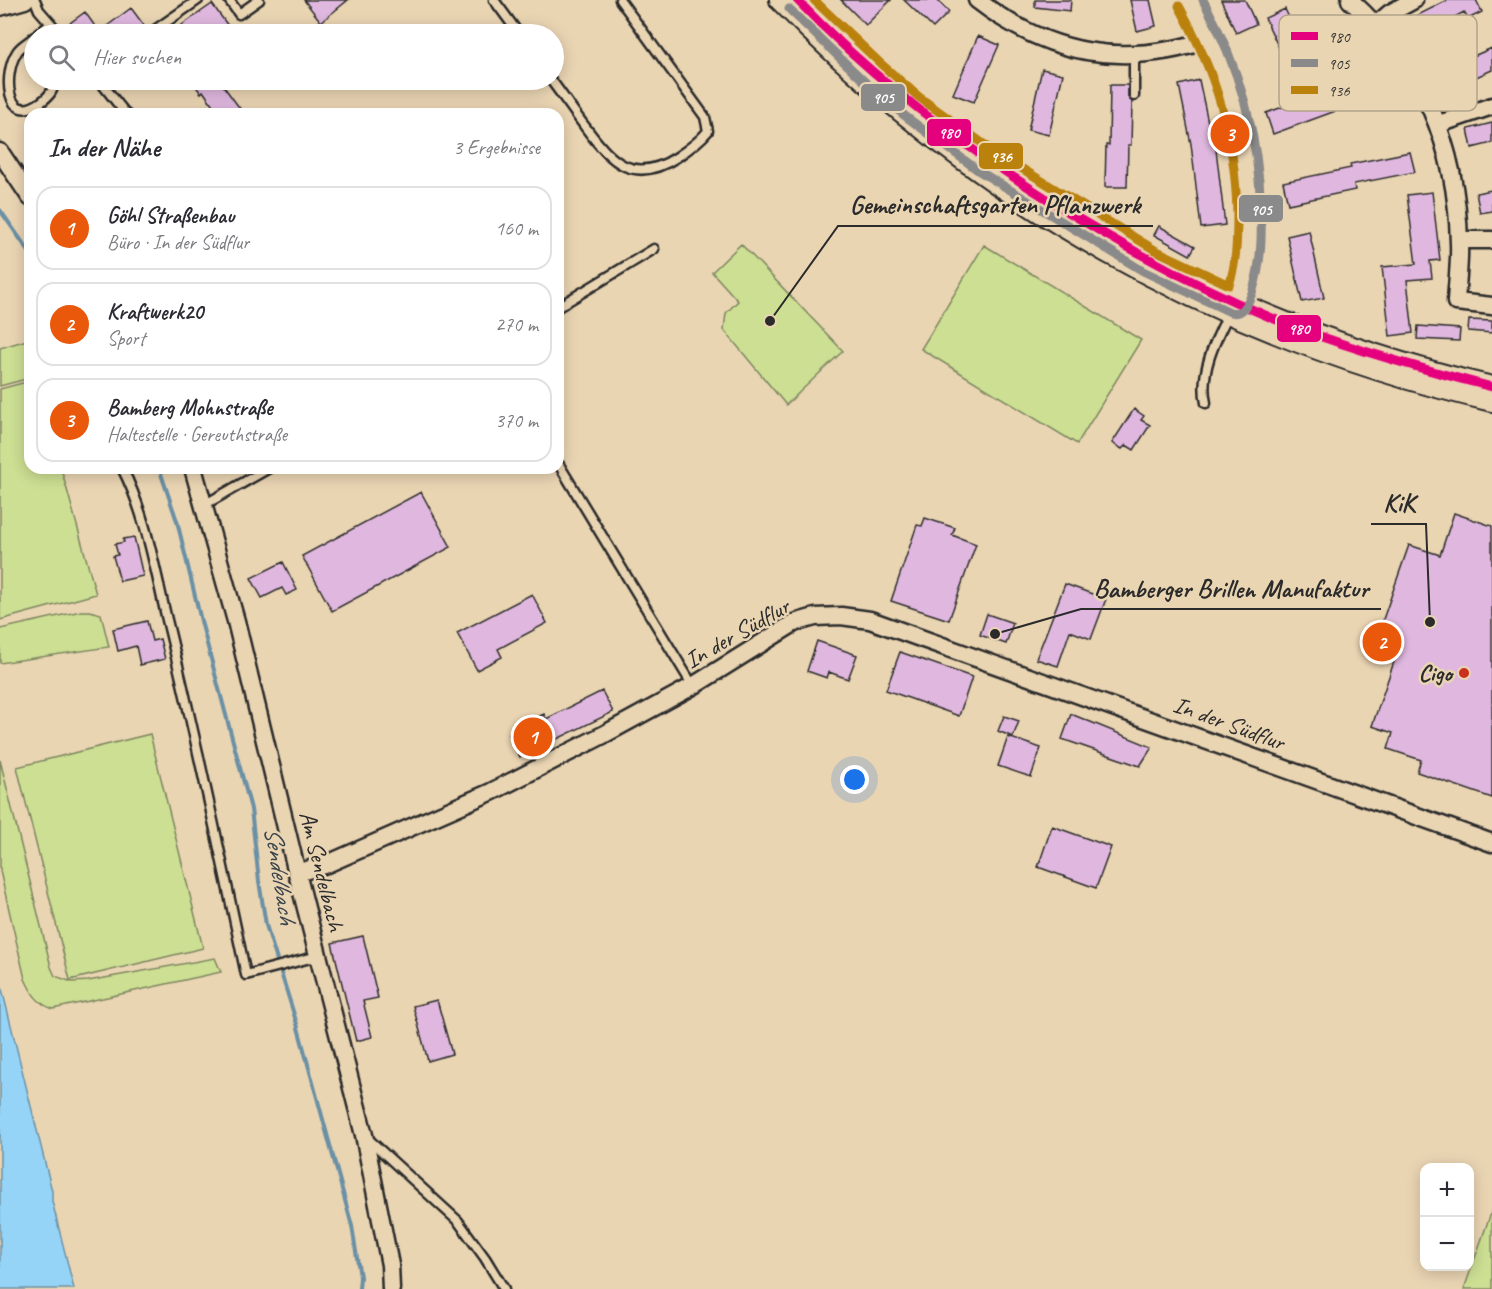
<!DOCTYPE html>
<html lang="de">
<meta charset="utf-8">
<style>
:root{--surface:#fff;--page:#f7f7f7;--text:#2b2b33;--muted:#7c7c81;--line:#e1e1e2;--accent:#ea580c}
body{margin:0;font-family:Caveat,sans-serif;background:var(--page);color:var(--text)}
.controls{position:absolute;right:18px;bottom:18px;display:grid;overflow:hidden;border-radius:12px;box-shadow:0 3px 15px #0003}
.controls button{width:54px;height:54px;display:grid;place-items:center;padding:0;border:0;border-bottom:2px solid var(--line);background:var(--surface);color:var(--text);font:30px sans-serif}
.you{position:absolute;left:855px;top:780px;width:21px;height:21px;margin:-15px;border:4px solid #fff;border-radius:50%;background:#1a73e8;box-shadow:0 0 0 9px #1a73e833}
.badge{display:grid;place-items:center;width:39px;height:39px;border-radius:50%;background:var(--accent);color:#fff;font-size:20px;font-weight:700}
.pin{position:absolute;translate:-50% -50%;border:3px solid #fff;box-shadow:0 2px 6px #0006}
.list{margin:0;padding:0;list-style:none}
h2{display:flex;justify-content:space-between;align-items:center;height:78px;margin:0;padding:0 24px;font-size:26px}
h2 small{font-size:20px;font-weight:400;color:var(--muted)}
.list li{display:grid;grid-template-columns:39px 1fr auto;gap:18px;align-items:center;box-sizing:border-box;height:84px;margin:0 12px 12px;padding:0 12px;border:2px solid var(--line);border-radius:18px}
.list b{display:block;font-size:22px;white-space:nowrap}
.list p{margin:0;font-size:20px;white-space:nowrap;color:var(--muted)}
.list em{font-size:20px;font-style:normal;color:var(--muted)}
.icon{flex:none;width:33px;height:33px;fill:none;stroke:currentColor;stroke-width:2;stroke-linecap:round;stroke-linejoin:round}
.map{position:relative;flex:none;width:1492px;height:1289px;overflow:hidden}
.search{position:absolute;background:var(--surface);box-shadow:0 3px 15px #0003;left:24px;top:24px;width:540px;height:66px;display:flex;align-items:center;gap:15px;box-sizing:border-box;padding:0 21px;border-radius:33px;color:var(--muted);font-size:22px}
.panel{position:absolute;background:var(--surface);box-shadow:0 3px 15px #0003;left:24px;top:108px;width:540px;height:366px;border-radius:18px}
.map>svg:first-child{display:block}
</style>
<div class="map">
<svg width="1492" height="1289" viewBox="0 0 1492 1289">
<rect width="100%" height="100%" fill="#ead5b3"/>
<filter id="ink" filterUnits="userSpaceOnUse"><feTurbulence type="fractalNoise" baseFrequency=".0167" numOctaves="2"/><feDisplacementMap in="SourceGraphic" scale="12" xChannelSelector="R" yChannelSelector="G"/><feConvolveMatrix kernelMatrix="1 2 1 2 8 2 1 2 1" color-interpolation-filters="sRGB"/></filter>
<g filter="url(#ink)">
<path fill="#cddf93" stroke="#7c855f" stroke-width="1.5" d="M741 244 843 351 786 405 724 330 726 313 738 301 712 272Z
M984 245 1141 340 1077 444 921 349Z
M30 339V378L0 386V348Z
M30 381V468H61L96 594 0 620V389Z
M81 611H90L101 614 109 647 0 663V629Z
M150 734 203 948 70 980 17 767Z
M0 760 51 967 55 976 72 982 88 981 215 958 221 972 53 1009C37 1003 32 994 25 979L0 871Z
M1492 1210V1289H1464Z"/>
<path fill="#95d4f7" stroke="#6b90a5" stroke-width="1.5" d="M0 981 52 1191V1201L74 1289H0Z"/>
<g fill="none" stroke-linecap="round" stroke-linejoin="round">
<path stroke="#6b90a5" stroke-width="4" d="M0 210 30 253
M159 468 177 521 202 625 251 809 259 881 266 925 297 1024 352 1226 360 1277 359 1289"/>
</g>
<path fill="#e0b8df" stroke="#2b2b2b" stroke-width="1.5" d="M304 0H348L321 22Z
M841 0H891L866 25Z
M904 0H937L949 12 933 28Z
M1035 0H1071L1070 11 1035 7Z
M1130 0H1150L1156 26 1137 31Z
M1221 0H1245L1256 24 1236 33Z
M1448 0H1476L1482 12 1468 19 1464 12 1415 38 1406 21Z
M212 4 234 34H169Z
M131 8 146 28 143 34H66L63 28 85 12 99 32Z
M1285 9 1311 65 1291 74 1265 18Z
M1354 34 1380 72 1383 71 1390 91 1273 134 1266 113 1369 76 1345 40Z
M978 36 999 45 974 102 953 94Z
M1492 48V70L1447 90 1439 71Z
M1042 69 1063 74 1049 135 1028 130Z
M191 80H219L244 114H219L203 91 201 93Z
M1199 80 1212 141H1215L1225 225 1201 228 1191 144 1179 85Z
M1110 85H1128V97L1132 102 1131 145H1128L1127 187H1105L1106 145H1109Z
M1492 123V143L1472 148 1468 129Z
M1410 152 1415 172 1354 184 1355 190 1288 204 1283 182 1351 168 1350 164Z
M1492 190V211L1480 213 1476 193Z
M1432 192 1440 260 1430 261 1432 278 1407 280 1413 333 1390 336 1382 267 1416 264 1407 195Z
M1159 226 1195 246 1190 255 1154 235Z
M1309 231 1324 298 1302 302 1287 236Z
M1469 320 1492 321V333L1468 331Z
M1418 326 1460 329 1459 341 1417 339Z
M1134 409 1144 416 1141 420 1150 425 1134 450 1126 445 1122 449 1112 443Z
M421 492 451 547 332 611 302 556Z
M1454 513 1492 526V798L1417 772 1421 760 1388 749 1393 733 1372 726 1396 656 1373 648 1409 545 1440 555Z
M925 518 955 528 952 535 976 544 949 620 891 601 917 525 922 526Z
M134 537 143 576 120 581 113 556 118 555 115 544 124 542 123 539Z
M283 562 297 590 286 595 282 588 262 598 251 578Z
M1065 584 1106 599 1091 639 1070 631 1058 666 1036 659Z
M532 594 547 623 498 649 502 657 477 670 457 633Z
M987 614 1013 623 1006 644 980 635Z
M147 621 152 641 160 639 165 659 140 665 136 646 118 651 113 629Z
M817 641 857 655 848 679 829 672 827 678 807 671Z
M900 652 972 677 959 716 886 690Z
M602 691 613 712 520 757 509 734 518 730 515 723 526 718 527 722 544 714 546 719Z
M1071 714 1152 747 1140 766 1062 739Z
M1004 716 1019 721 1013 737 998 731Z
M1008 737 1041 748 1031 777 998 766Z
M1052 826 1111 847 1096 888 1038 867Z
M363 936 378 998 363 1001 372 1037 356 1041 332 943Z
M437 1000 452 1054 428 1061 413 1006Z"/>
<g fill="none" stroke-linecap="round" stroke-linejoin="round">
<g stroke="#2b2b2b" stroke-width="13">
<path id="service" d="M35 0 39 10 60 34
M229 0 239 14 259 0
M494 0 519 34
M38 34 51 24
M149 34 198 0
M34 37C29 42 20 46 17 52 3 73 5 127 41 102 49 96 54 91 54 80
M99 80 126 114
M551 80C563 96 574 112 586 128 612 163 634 185 677 157 689 149 699 142 708 131L705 117 620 0
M1134 96V54
M558 307 654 249
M1206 403C1199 372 1216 339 1229 313
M558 463 693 686
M122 468C146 514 155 570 167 620 196 738 221 856 246 975L318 956
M204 505 269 468
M366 1137 458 1221 485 1258 504 1289"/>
</g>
<g stroke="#2b2b2b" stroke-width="21">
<path id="minor" d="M977 0C1049 56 1125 68 1211 39
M1189 0C1231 70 1249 140 1249 221 1249 250 1248 276 1235 301
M1350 0C1423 66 1457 145 1459 243 1460 262 1457 282 1456 302L1492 306
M0 7 25 0
M1377 24 1390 13 1414 0
M1439 124 1492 106
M0 152 30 197
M1459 240H1492
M193 468 236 621 297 873 364 1135 390 1265 391 1289
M297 873 327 864 491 792 603 735 693 686 794 623 815 617 841 616 870 620 1492 843"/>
</g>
<g stroke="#2b2b2b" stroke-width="24">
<path id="tertiary" d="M780 0C977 202 1218 337 1492 401
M972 150C995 167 1020 182 1044 198 1079 220 1114 242 1150 261 1258 317 1374 359 1492 387"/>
</g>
<use href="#service" stroke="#ead5b3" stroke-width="8"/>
<use href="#minor" stroke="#ead5b3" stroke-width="16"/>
<use href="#tertiary" stroke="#ead5b3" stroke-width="20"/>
<g stroke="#ead5b3" stroke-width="14">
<path id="bus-1" d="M797 0C873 79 959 144 1052 202 1122 246 1195 286 1272 318 1343 347 1417 368 1492 387"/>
</g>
<g stroke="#ead5b3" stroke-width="14">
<path id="bus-2" d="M789 9 865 82 905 116 979 171 1143 271 1230 312C1245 316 1249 301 1253 290 1261 265 1262 239 1261 213 1259 137 1240 67 1203 0"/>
</g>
<g stroke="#ead5b3" stroke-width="14">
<path id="bus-3" d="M814 0 881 64 919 97 993 151 1155 250 1229 285C1237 262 1237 237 1237 212 1235 135 1216 73 1179 6"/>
</g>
<use href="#bus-1" stroke="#e5007d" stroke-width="9"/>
<use href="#bus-2" stroke="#8a8a8a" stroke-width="9"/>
<use href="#bus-3" stroke="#ba810d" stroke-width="9"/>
</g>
</g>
<circle fill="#c8321e" stroke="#ead5b3" stroke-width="2" cx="1464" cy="673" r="6"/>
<g text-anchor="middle" stroke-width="5" stroke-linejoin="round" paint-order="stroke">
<g font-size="24" fill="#2b2b2b" stroke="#ead5b3">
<text transform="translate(737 633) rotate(-30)" y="8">In der Südflur</text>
<text transform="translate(1229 723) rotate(20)" y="8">In der Südflur</text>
<text transform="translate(322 871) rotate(76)" y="8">Am Sendelbach</text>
</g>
<g font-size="24" font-weight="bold" fill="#2b2b2b" stroke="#ead5b3" text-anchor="end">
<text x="1452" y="681">Cigo</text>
</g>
<g font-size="26" font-style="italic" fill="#3b444a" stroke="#ead5b3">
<text transform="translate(281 875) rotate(81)" y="9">Sendelbach</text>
</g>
</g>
<rect x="1279" y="15" width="198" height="96" rx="9" fill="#ead5b3" stroke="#b1a28a" stroke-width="1.5"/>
<rect x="1291" y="32" width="27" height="8" fill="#e5007d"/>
<rect x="1291" y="59" width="27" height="8" fill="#8a8a8a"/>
<rect x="1291" y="86" width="27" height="8" fill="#ba810d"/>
<g font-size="16" fill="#2b2b2b">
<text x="1328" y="42">980</text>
<text x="1328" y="69">905</text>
<text x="1328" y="96">936</text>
</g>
<path fill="none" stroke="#2b2b2b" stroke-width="2" d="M770 321L838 226H1153M1430 622L1426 524H1371M995 634L1081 609H1381"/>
<g fill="#2b2b2b" stroke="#ead5b3" stroke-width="2">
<circle cx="770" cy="321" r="6"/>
<circle cx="1430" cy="622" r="6"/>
<circle cx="995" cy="634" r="6"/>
</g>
<g font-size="26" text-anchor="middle" font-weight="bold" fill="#2b2b2b" stroke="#ead5b3" stroke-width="5" stroke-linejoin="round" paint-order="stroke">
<text x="995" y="213">Gemeinschaftsgarten Pflanzwerk</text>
<text x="1399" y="511">KiK</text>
<text x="1231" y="597">Bamberger Brillen Manufaktur</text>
</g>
<g stroke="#ead5b3" stroke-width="2">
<rect x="860" y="83" width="46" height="29" rx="6" fill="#8a8a8a"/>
<rect x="926" y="118" width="46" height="29" rx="6" fill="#e5007d"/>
<rect x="978" y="142" width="46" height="28" rx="6" fill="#ba810d"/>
<rect x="1238" y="194" width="46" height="29" rx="6" fill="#8a8a8a"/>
<rect x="1276" y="314" width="46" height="29" rx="6" fill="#e5007d"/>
</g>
<g font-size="16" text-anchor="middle" font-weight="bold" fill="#fff">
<text x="883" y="103">905</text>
<text x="949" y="138">980</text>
<text x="1001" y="162">936</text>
<text x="1261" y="215">905</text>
<text x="1299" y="334">980</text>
</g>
</svg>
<div class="controls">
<button>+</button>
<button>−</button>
</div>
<div class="you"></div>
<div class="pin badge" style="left:533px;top:737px">1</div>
<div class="pin badge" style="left:1382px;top:642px">2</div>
<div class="pin badge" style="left:1230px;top:134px">3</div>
<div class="search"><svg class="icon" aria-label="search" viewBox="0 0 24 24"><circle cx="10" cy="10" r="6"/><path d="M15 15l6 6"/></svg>Hier suchen</div>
<section class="panel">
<h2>In der Nähe<small>3 Ergebnisse</small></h2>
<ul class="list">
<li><span class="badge">1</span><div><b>Göhl Straßenbau</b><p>Büro · In der Südflur</p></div><em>160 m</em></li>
<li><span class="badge">2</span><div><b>Kraftwerk20</b><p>Sport</p></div><em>270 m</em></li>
<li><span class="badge">3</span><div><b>Bamberg Mohnstraße</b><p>Haltestelle · Gereuthstraße</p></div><em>370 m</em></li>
</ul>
</section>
</div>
